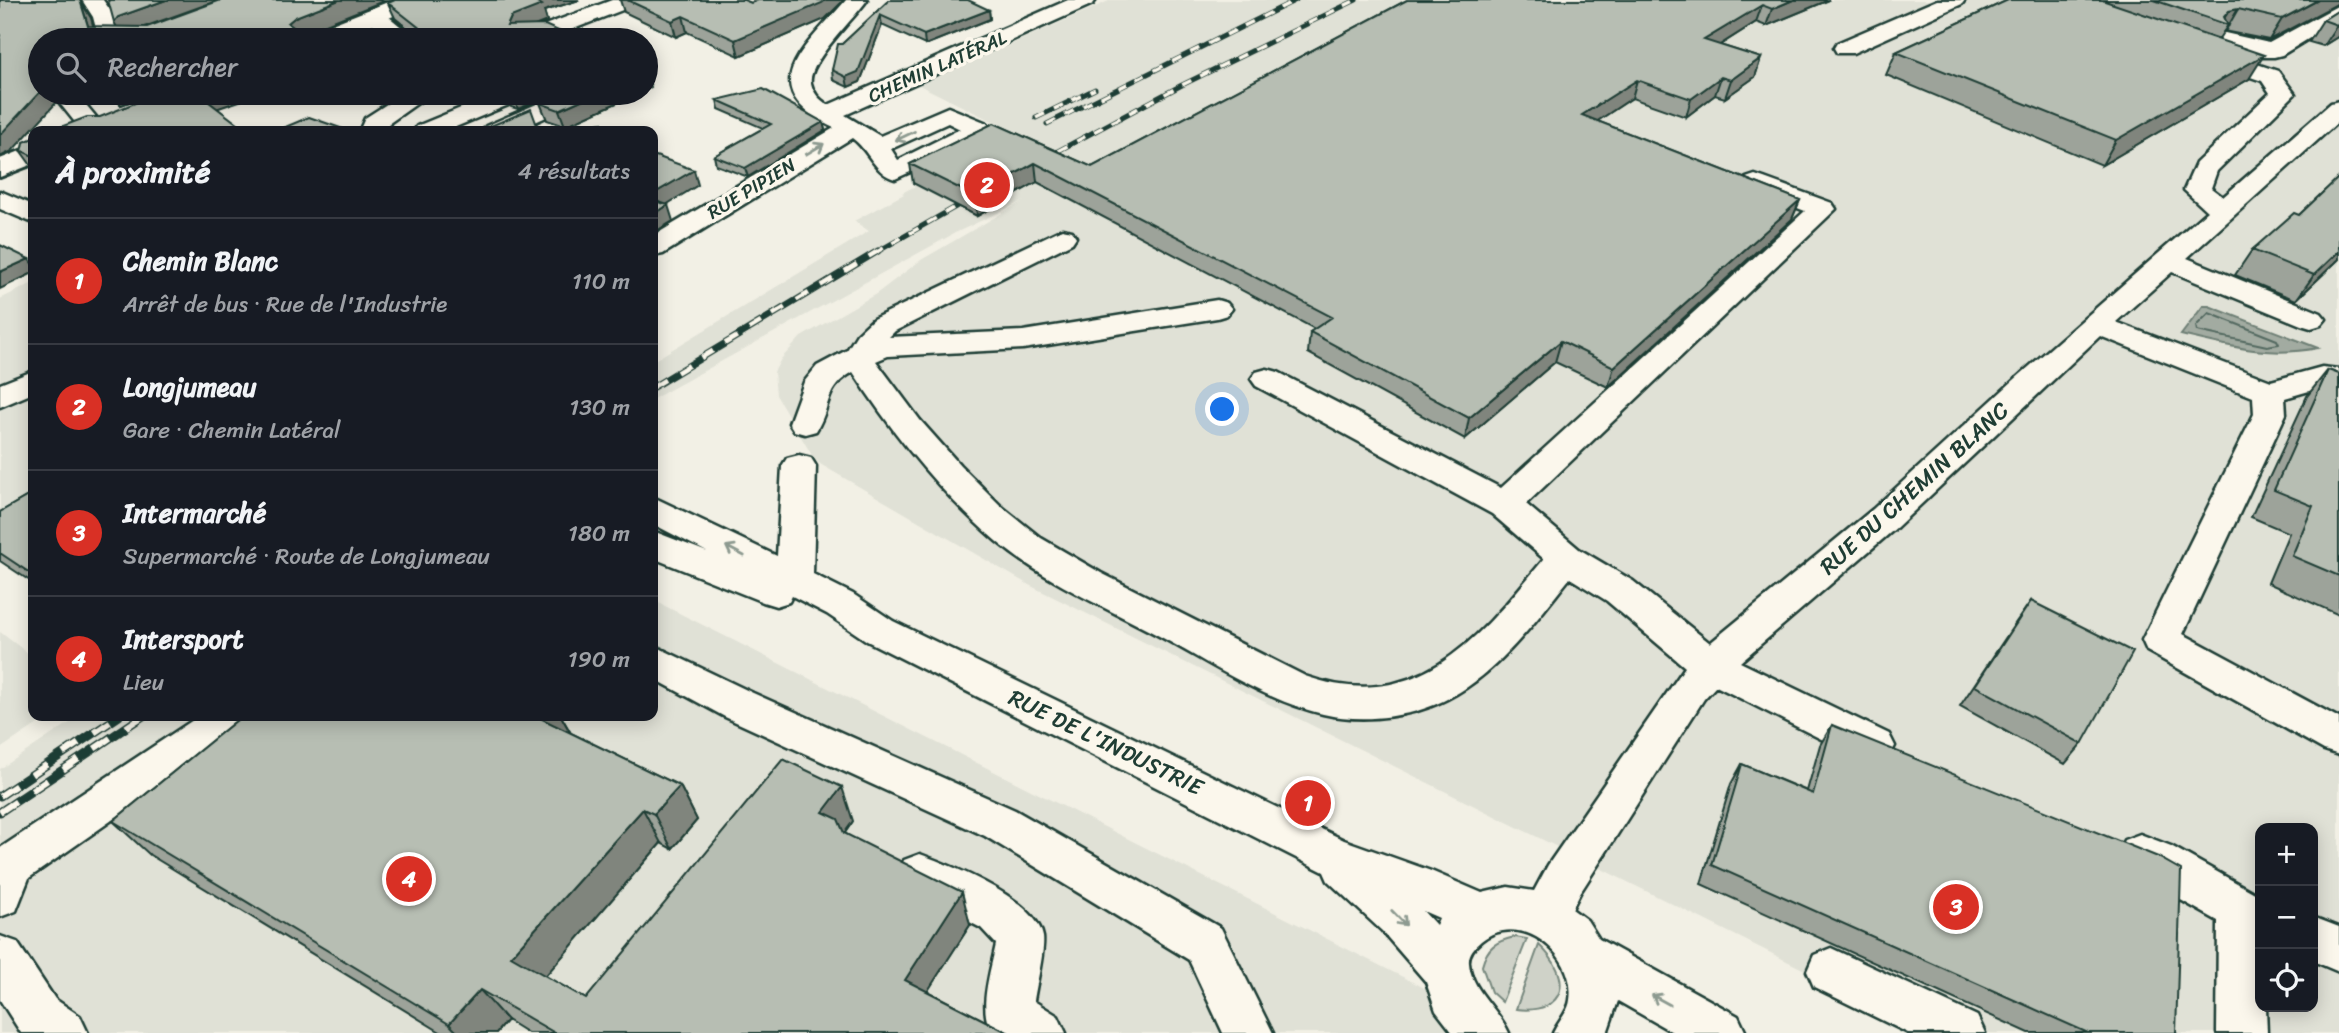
<!DOCTYPE html>
<html lang="fr">
<meta charset="utf-8">
<style>
:root{--surface:#171b24;--page:#20242c;--text:#f1f3f6;--muted:#9ea1a6;--line:#363941;--accent:#d93025}
body{margin:0;font-family:Sriracha,sans-serif;background:var(--page);color:var(--text)}
.controls{position:absolute;right:21px;bottom:21px;display:grid;overflow:hidden;border-radius:14px;box-shadow:0 4px 18px #0003}
.controls button{width:63px;height:63px;display:grid;place-items:center;padding:0;border:0;border-bottom:2px solid var(--line);background:var(--surface);color:var(--text);font:35px sans-serif}
.you{position:absolute;left:1223px;top:410px;width:24px;height:24px;margin:-18px;border:5px solid #fff;border-radius:50%;background:#1a73e8;box-shadow:0 0 0 10px #1a73e833}
.badge{display:grid;place-items:center;width:46px;height:46px;border-radius:50%;background:var(--accent);color:#fff;font-size:23px;font-weight:700}
.pin{position:absolute;translate:-50% -50%;border:4px solid #fff;box-shadow:0 2px 7px #0006}
.list{margin:0;padding:0;list-style:none}
h2{display:flex;justify-content:space-between;align-items:center;height:91px;margin:0;padding:0 28px;font-size:30px}
h2 small{font-size:23px;font-weight:400;color:var(--muted)}
.list li{display:grid;grid-template-columns:46px 1fr auto;gap:21px;align-items:center;box-sizing:border-box;height:126px;padding:0 28px;border-top:2px solid var(--line)}
.list b{display:block;font-size:26px;white-space:nowrap}
.list p{margin:0;font-size:23px;white-space:nowrap;color:var(--muted)}
.list em{font-size:23px;font-style:normal;color:var(--muted)}
.icon{flex:none;width:38px;height:38px;fill:none;stroke:currentColor;stroke-width:2;stroke-linecap:round;stroke-linejoin:round}
.map{position:relative;flex:none;width:2339px;height:1033px;overflow:hidden}
.search{position:absolute;background:var(--surface);box-shadow:0 4px 18px #0003;left:28px;top:28px;width:630px;height:77px;display:flex;align-items:center;gap:18px;box-sizing:border-box;padding:0 24px;border-radius:38px;color:var(--muted);font-size:26px}
.panel{position:absolute;background:var(--surface);box-shadow:0 4px 18px #0003;left:28px;top:126px;width:630px;height:595px;border-radius:14px}
.map>svg:first-child{display:block}
</style>
<div class="map">
<svg width="2339" height="1033" viewBox="0 0 2339 1033">
<rect width="100%" height="100%" fill="#f2f0e5"/>
<filter id="ink" filterUnits="userSpaceOnUse"><feTurbulence type="fractalNoise" baseFrequency=".0143" numOctaves="2"/><feDisplacementMap in="SourceGraphic" scale="14" xChannelSelector="R" yChannelSelector="G"/><feConvolveMatrix kernelMatrix="1 2 1 2 8 2 1 2 1" color-interpolation-filters="sRGB"/></filter>
<g filter="url(#ink)">
<path fill="#e0e1d6" fill-rule="evenodd" d="M1111 0H2339V1033H1932L1029 585 820 464 813 457 776 395 774 372 781 359 801 337 876 294 921 260 1023 201 955 233 653 399V361L869 231 854 221 904 194 902 193 915 186 914 184 1010 130 919 85ZM2260 828H2313V1007H2260Z
M33 283V502L0 521V299Z
M653 600 1514 1033H0V769L80 716H653Z
M0 632 33 657V716H50L0 749Z"/>
<path fill="#cfd2c8" stroke="#77887e" stroke-width="2" d="M1515 937 1527 939 1502 1002 1491 992 1482 966C1487 947 1496 941 1515 937Z
M1539 945C1573 976 1568 1015 1516 1009Z"/>
<path fill="#a2aba1" stroke="#6e7f75" stroke-width="2" d="M2203 306H2209L2318 348C2267 358 2231 346 2181 335Z"/>
<g fill="none" stroke-linecap="round" stroke-linejoin="round">
<path stroke="#536960" stroke-width="2" d="M2209 313 2277 340 2279 344 2267 346 2197 331 2196 326Z"/>
<g stroke="#1f3d34" stroke-width="5">
<path id="minor" d="M82 0H103L115 17 121 40H99L93 17Z
M612 0H641L638 4 545 40H515L518 35Z
M846 0H867C855 18 807 63 811 83 813 93 820 100 828 105L1068 0H1096L1093 4 845 115 880 136 948 107 987 123 990 128 969 145 895 179C875 174 869 150 852 138L663 254 653 256V236L834 128C750 87 805 48 846 0ZM948 123 960 129 898 160 891 149Z
M1937 0H1965L1962 4 1853 53H1837L1834 48 1837 43Z
M2339 5V20L2282 55 2274 57H2260L2217 45 2214 40 2217 35 2225 33 2269 43Z
M374 10 382 11 417 40H392L363 16 366 11Z
M2209 48 2278 71 2295 94 2217 171 2211 188 2223 197 2331 103 2339 101V121L2187 258 2321 313 2326 319 2321 325 2311 328 2301 325 2172 272 2116 322 2271 381 2322 367 2339 369V389L2323 387 2285 398 2286 414 2183 634 2339 718V755L2324 750 2147 651 2142 640 2254 414 2253 397 2100 336 1897 527 1740 662 1889 734 1895 746 1889 758 1874 763 1859 758 1716 686 1704 699 1580 893 1572 909 1587 920 1599 939 1738 1016 1746 1033H1674L1618 1001 1607 1033H1553C1558 1022 1569 1011 1570 1000 1577 954 1520 909 1481 941 1474 947 1468 954 1469 963 1471 990 1498 1008 1509 1033H1453L1436 1011 1426 982 1382 931 1328 881 1324 872 867 641 827 614 792 596 789 602 776 606 763 602 653 558V531L707 552 653 524V497L777 556 782 466 787 458 799 455 811 458 816 466 813 574 853 594 893 621 1344 840 1431 871 1482 893 1508 887 1534 891 1548 865 1685 667 1607 601 1570 578C1528 630 1485 692 1417 711 1387 719 1354 721 1323 714 1264 700 1213 665 1161 637 1105 607 1045 582 996 541 940 493 893 434 853 372 823 389 832 406 816 431L805 434 794 431 789 423 804 382 817 366 847 350 857 334 873 319 1062 229 1072 231 1076 237 1072 243 895 331 889 337 1023 331 1217 300 1227 303 1232 309 1227 315 1217 318 1023 349 888 356 876 361 920 420 960 465 1001 506 1041 538 1101 573 1305 676C1419 716 1479 637 1544 559L1492 514 1256 386 1251 379 1256 372 1267 369 1278 372 1501 488 1805 211 1746 188 1742 183 1746 178 1755 175 1764 178 1832 203 1836 209 1526 504 1579 549 1633 581 1710 643 1873 509 2014 380 2207 211 2184 190 2196 163 2270 93 2262 81 2201 60 2198 55 2201 50ZM1423 911 1439 918 1436 925Z
M63 93H87L82 100 102 124 104 131H82L58 101Z
M404 93H432L388 124 395 131H364L361 127 365 118Z
M497 93H529L525 98 446 131H414L417 126Z
M562 93H593L589 98 515 131H483L486 126Z
M0 191 33 205V223L0 209Z
M33 371V393L0 407V384Z
M653 645 753 693 1015 810 1221 928 1273 1033H1223L1189 960 985 836 725 717 653 678Z
M199 716H250L244 728 29 878 16 911 0 917V848Z
M2140 834 2171 846 2260 896V1007H2266L2267 1033H2217L2218 921 2124 868 2118 854 2124 840Z
M920 854C952 866 1037 899 1043 937 1045 950 1036 986 1034 1001L1058 1016 1066 1033H996C974 1020 992 966 996 944L981 928 904 888 898 874 904 860Z
M2313 917 2339 927V972L2313 961Z
M0 936 17 942 55 999 80 1016 88 1033H21L0 1000Z
M1831 948 1977 1016 1985 1033H1908L1814 987 1807 971 1814 955Z"/>
</g>
<g stroke="#1f3d34" stroke-width="6">
<path id="major" d="M393 0H425L421 5 334 40H301L304 35Z
M33 146V164L0 177V159Z"/>
</g>
<use href="#minor" fill="#fbf7ec" fill-rule="evenodd"/>
<use href="#major" fill="#fbf7ec" fill-rule="evenodd"/>
<g stroke="#1f3d34" stroke-width="5">
<path id="rail-far2" d="M1036 118 1095 89
M1047 124 1296 0
M1041 160 1180 86 1356 0
M875 253 973 197"/>
</g>
<g stroke="#1f3d34" stroke-width="7">
<path id="rail-far1" d="M653 387 878 251"/>
</g>
<g stroke="#1f3d34" stroke-width="9">
<path id="rail" d="M0 796 119 716
M0 812 143 716"/>
</g>
<use href="#rail-far2" stroke="#fbf7ec" stroke-width="3.5" stroke-dasharray="10" stroke-linecap="butt"/>
<use href="#rail-far1" stroke="#fbf7ec" stroke-width="4.5" stroke-dasharray="14" stroke-linecap="butt"/>
<use href="#rail" stroke="#fbf7ec" stroke-width="6" stroke-dasharray="19" stroke-linecap="butt"/>
</g>
<path fill="#9da39a" stroke="#1f3d34" stroke-width="2" d="M395 0H579L544 11 547 21 537 25 579 40H422L395 18 388 3Z
M620 0H744L751 3 758 0H844L825 19 739 56 687 32 676 37 624 12Z
M889 0 989 10 990 19 925 45 882 25 860 82 848 87 833 80 832 70 842 44Z
M1407 0H1829L1766 26 1756 22 1720 45 1761 58 1755 77 1725 98 1715 95 1686 117 1632 98 1597 121 1800 200 1792 219 1608 387 1555 362 1465 439 1308 353 1310 332 1315 329 1037 182 977 216 913 183 910 164 994 123 1092 167Z
M2008 0H2339L2269 40 2224 31 2218 40 2249 79 2102 165 1886 75 1896 52Z
M2339 10V36L2323 46 2309 42 2323 20Z
M110 93H153L121 105Z
M471 93H491L482 96Z
M505 93H556L518 109 511 107Z
M564 93H639L565 126 547 120 540 103Z
M717 100 823 122 825 130 748 177 716 165 714 156 763 128 719 109Z
M33 138V168L20 150 23 148Z
M2339 177V259L2296 300 2235 275 2252 250 2299 215Z
M2328 370 2339 374V615L2268 583 2289 533 2251 517 2307 396Z
M33 493V583L0 561V512Z
M2031 601 2082 744 2065 764 1960 706 2016 622Z
M242 716H561L571 733 680 786 697 820 672 849 661 843 545 976 586 999 853 821 845 833 970 925 927 991 1009 1033H528L507 1020 496 1033H442L150 855 113 821Z
M1832 725 2176 1033H2029L1701 884 1731 784 1742 764 1807 791 1820 745Z"/>
<path fill="#80857d" stroke="#1f3d34" stroke-width="2" d="M166 0H219L127 33 123 38 114 22 118 17Z
M339 0H386L303 33 296 39 288 23 295 17Z
M532 0H579L544 11 547 21 517 33 507 26 511 17Z
M826 0H844L825 19 739 56 735 40Z
M1793 0H1829L1766 26 1772 9Z
M2318 0H2339V3L2269 40 2282 19Z
M81 2 91 18 97 40 88 26Z
M1762 5 1756 22 1699 58 1704 40Z
M2238 9 2226 30 2224 31 2228 25 2221 23 2229 11Z
M989 10 990 19 925 45 924 35Z
M880 15 882 25 860 82 848 87 846 77Z
M683 16 687 32 676 37 672 21Z
M2339 23V36L2323 46 2337 25Z
M2264 55 2249 79 2102 165 2116 140Z
M1761 58 1755 77 1725 98 1731 80Z
M646 71 651 87 646 90Z
M1721 77 1715 95 1686 117 1691 99Z
M1637 80 1632 98 1578 134 1582 115Z
M40 92V93H60L56 103 12 151 0 157V134Z
M113 93H153L121 105Z
M206 93H263L210 111 200 95Z
M480 93H491L482 96Z
M511 93H556L518 109Z
M597 93H639L565 126 559 110Z
M823 122 825 130 748 177 745 168Z
M1035 163 1037 182 977 216 975 196Z
M694 170 698 185 653 213V194Z
M1800 200 1792 219 1608 387 1614 367Z
M668 205 673 221 653 233V215Z
M2339 251V259L2296 300 2314 275Z
M29 259 33 265V273L0 289V272Z
M1561 341 1555 362 1465 439 1469 418Z
M545 716H561L575 741 542 719Z
M680 786 697 820 672 849 654 814Z
M842 787 853 821 835 846 823 812Z
M643 809 661 843 535 988 511 956Z
M962 892 970 925 915 1011 905 980Z
M480 990 507 1020 496 1033H458L449 1024Z"/>
<path fill="#b7beb3" stroke="#1f3d34" stroke-width="2" d="M0 0H80L88 26 147 27 221 0H339L295 17 288 23 310 40H40V92L0 135Z
M108 0H166L118 17 114 22Z
M395 0H534L542 5 511 17 507 26 545 25 579 40H435L388 3Z
M627 0H744L751 3 758 0H826L822 3 735 40 683 16 672 21Z
M889 0H968L989 10 924 35 880 15 858 72 846 77 832 70 838 44H842Z
M1407 0H1793L1772 9 1762 5 1704 40 1761 58 1731 80 1721 77 1691 99 1637 80 1582 115 1800 200 1614 367 1561 341 1469 418 1310 332 1332 317 1035 163 975 196 910 164 994 123 1092 167Z
M2008 0H2102L2264 55 2116 140 1896 52Z
M2154 0H2318L2282 19 2238 9 2229 11 2224 17 2228 25Z
M2339 10V23L2337 25 2323 20Z
M763 89 823 122 745 168 714 156 771 124 717 100Z
M160 93H206L200 95 247 131H50L87 117H100Z
M564 93H597L559 110 540 103Z
M531 109 539 131H479Z
M309 117 349 131H276Z
M602 123 605 129 601 131H567Z
M33 138V156L20 150 23 148 24 142Z
M656 156 694 170 653 194V158Z
M2339 177V251L2314 275 2252 250 2294 213 2299 215Z
M653 200 668 205 653 215Z
M0 245 29 259 0 272Z
M2328 370 2339 374V576L2292 556 2313 506 2274 490Z
M33 493V571L30 573 0 553V512Z
M2031 601 2133 652 2082 744 1975 686Z
M242 716H545L542 719 680 786 654 814 643 809 511 956 586 999 783 759 842 787 823 812 838 819 844 833 962 892 905 980 1009 1033H555L480 990 449 1024 113 821Z
M1832 725 2158 857 2181 870 2176 1033H2088L1712 865 1742 764 1813 794Z"/>
<defs><path id="oneway-shaft" d="M-6 0H5M1.5-3L5.5 0L1.5 3" fill="none" stroke-width="1.6" stroke-linecap="round" stroke-linejoin="round" transform="scale(1.75)"/></defs>
<g stroke="#8d9a90">
<use href="#oneway-shaft" transform="translate(905 136) rotate(154)"/>
<use href="#oneway-shaft" transform="translate(815 149) rotate(-31)"/>
<use href="#oneway-shaft" transform="translate(735 551) rotate(-152)"/>
<use href="#oneway-shaft" transform="translate(1399 918) rotate(46)"/>
<use href="#oneway-shaft" transform="translate(1661 1000) rotate(-151)"/>
</g>
</g>
<g text-anchor="middle" stroke-width="7" stroke-linejoin="round" paint-order="stroke">
<g font-size="19" fill="#1f3d34" stroke="#fbf7ec">
<text transform="translate(937 66) rotate(-24)" y="7">CHEMIN LATÉRAL</text>
<text transform="translate(751 188) rotate(-31)" y="7">RUE PIPIEN</text>
</g>
<g font-size="23" fill="#1f3d34" stroke="#fbf7ec">
<text transform="translate(1914 488) rotate(-42)" y="8">RUE DU CHEMIN BLANC</text>
<text transform="translate(1106 742) rotate(26)" y="8">RUE DE L'INDUSTRIE</text>
</g>
</g>
</svg>
<div class="controls">
<button>+</button>
<button>−</button>
<button><svg class="icon" aria-label="locate" viewBox="0 0 24 24"><circle cx="12" cy="12" r="6"/><path d="M12 2v4M12 18v4M2 12h4M18 12h4"/></svg></button>
</div>
<div class="you"></div>
<div class="pin badge" style="left:1308px;top:803px">1</div>
<div class="pin badge" style="left:987px;top:185px">2</div>
<div class="pin badge" style="left:1956px;top:907px">3</div>
<div class="pin badge" style="left:409px;top:879px">4</div>
<div class="search"><svg class="icon" aria-label="search" viewBox="0 0 24 24"><circle cx="10" cy="10" r="6"/><path d="M15 15l6 6"/></svg>Rechercher</div>
<section class="panel">
<h2>À proximité<small>4 résultats</small></h2>
<ul class="list">
<li><span class="badge">1</span><div><b>Chemin Blanc</b><p>Arrêt de bus · Rue de l'Industrie</p></div><em>110 m</em></li>
<li><span class="badge">2</span><div><b>Longjumeau</b><p>Gare · Chemin Latéral</p></div><em>130 m</em></li>
<li><span class="badge">3</span><div><b>Intermarché</b><p>Supermarché · Route de Longjumeau</p></div><em>180 m</em></li>
<li><span class="badge">4</span><div><b>Intersport</b><p>Lieu</p></div><em>190 m</em></li>
</ul>
</section>
</div>
